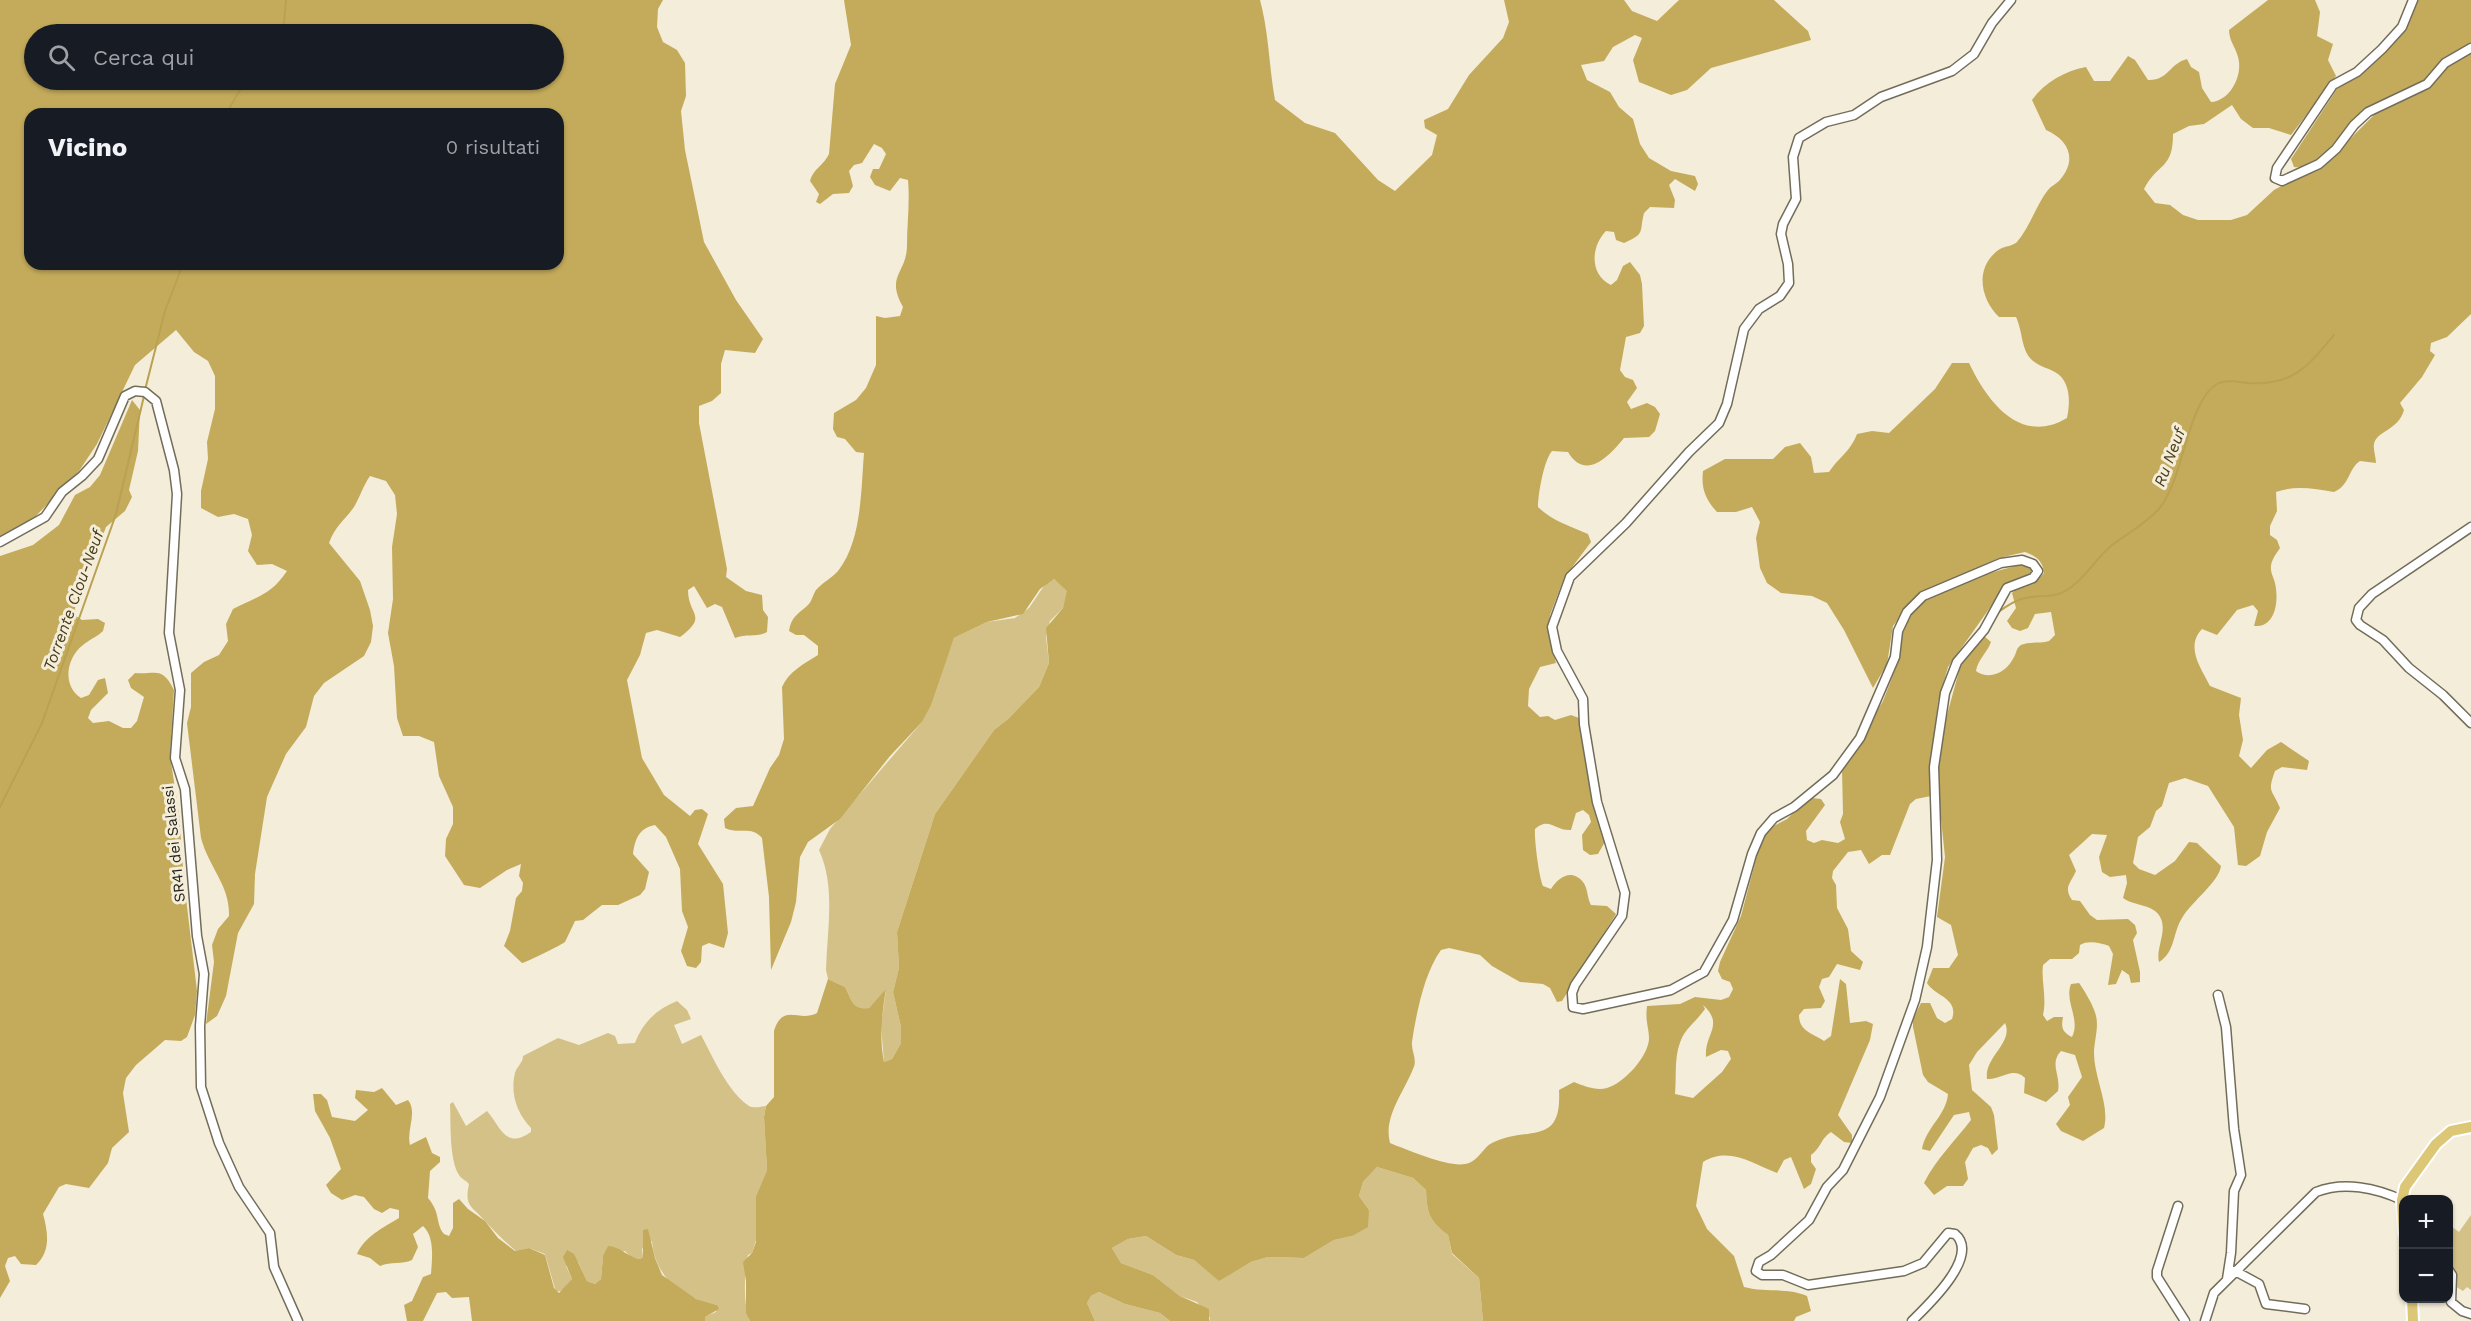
<!DOCTYPE html>
<html lang="it">
<meta charset="utf-8">
<style>
:root{--surface:#171b24;--page:#242831;--text:#f1f3f6;--muted:#9ea1a6;--line:#363941}
body{margin:0;font-family:"Work Sans",sans-serif;background:var(--page);color:var(--text)}
.controls{position:absolute;right:18px;bottom:18px;display:grid;overflow:hidden;border-radius:12px;box-shadow:0 2px 4px #0004}
.controls button{width:54px;height:54px;display:grid;place-items:center;padding:0;border:0;border-bottom:2px solid var(--line);background:var(--surface);color:var(--text);font:30px sans-serif}
.list{margin:0;padding:0;list-style:none}
h2{display:flex;justify-content:space-between;align-items:center;height:78px;margin:0;padding:0 24px;font-size:26px}
h2 small{font-size:20px;font-weight:400;color:var(--muted)}
.icon{flex:none;width:33px;height:33px;fill:none;stroke:currentColor;stroke-width:2;stroke-linecap:round;stroke-linejoin:round}
.map{position:relative;flex:none;width:2471px;height:1321px;overflow:hidden}
.search{position:absolute;background:var(--surface);box-shadow:0 2px 4px #0004;left:24px;top:24px;width:540px;height:66px;display:flex;align-items:center;gap:15px;box-sizing:border-box;padding:0 21px;border-radius:33px;color:var(--muted);font-size:22px}
.panel{position:absolute;background:var(--surface);box-shadow:0 2px 4px #0004;left:24px;top:108px;width:540px;height:162px;border-radius:18px}
.map>svg:first-child{display:block}
</style>
<div class="map">
<svg width="2471" height="1321" viewBox="0 0 2471 1321">
<rect width="100%" height="100%" fill="#f4edd9"/>
<path fill="#d4c187" d="M1054 579 1068 591 1063 608 1050 621 1046 637 1049 663 1039 687 1008 719 994 730 935 814 897 932 899 968 893 992 901 1027V1043L892 1059 884 1062 881 1025 886 990 869 1008C852 1010 852 1000 845 987L828 979 826 970C827 930 836 887 819 850L830 829 922 722 954 638 987 622 1015 618 1029 608 1046 583Z
M677 1001 687 1010 691 1019 674 1025 682 1044 701 1035C713 1057 727 1091 749 1106 755 1109 762 1106 766 1106L764 1117 767 1170 756 1196 757 1237 752 1253 748 1255C744 1271 743 1306 750 1321H705L704 1317 716 1312 717 1305C711 1303 705 1302 699 1300 672 1292 654 1268 652 1241L642 1249 643 1257 640 1259 631 1257 625 1251 603 1256 601 1279 595 1284 587 1281 578 1262 566 1266 572 1279 564 1290 556 1292 545 1254 529 1248 516 1251C504 1241 495 1232 484 1220 472 1206 464 1207 469 1184 466 1180 461 1179 459 1175 449 1159 451 1123 450 1104L453 1102 466 1126 487 1111C501 1127 505 1150 531 1132V1128C517 1113 510 1094 515 1073 517 1066 523 1063 523 1056L558 1038 579 1045 608 1033 615 1036 618 1044 635 1043C643 1022 657 1009 677 1001Z
M1377 1167 1413 1178 1426 1190C1427 1213 1429 1221 1448 1235L1452 1254 1479 1278 1483 1321H1209L1210 1318 1197 1302 1180 1296 1153 1275 1121 1263 1112 1248 1128 1239 1146 1236 1176 1255 1194 1260 1219 1280 1251 1262 1268 1257 1304 1258 1334 1240 1352 1236 1369 1210 1359 1196 1363 1182Z
M2471 1215V1290L2467 1287 2463 1291 2455 1286V1269L2449 1267 2448 1224 2459 1232Z
M1099 1292 1125 1304 1160 1313 1170 1321H1095L1087 1303 1091 1296Z"/>
<path fill="#c4ab5b" fill-rule="evenodd" d="M0 0H663L658 9 657 27 663 42 677 50 685 63 686 96 681 111 685 150 704 242 736 300 763 339 755 353 725 350 721 364V393L712 401 699 406V423L727 569 726 577 746 591 762 595 763 610 768 617 767 632C757 638 747 633 735 638L722 607 715 604 707 608 694 586 688 590C688 616 709 615 680 637L657 630 646 633 640 655 627 680 642 758 664 795 690 816 695 810 702 809 708 814 698 844 723 884 728 933 724 948 709 943 702 946 701 962 696 968 687 966 681 951 688 927 682 911 680 869 666 837 655 825C639 828 635 839 633 854L649 872 645 889 640 895 618 905H602L583 920 575 921 565 942C561 945 527 962 522 963L504 946 510 931 516 898 522 891 523 883 519 876 521 864 507 870 480 888 464 885 445 856 446 839 453 824V807L439 776 434 742 419 736H403L397 718 394 666 388 633 393 599 392 547 397 514 395 495 386 481 370 476C363 486 360 497 354 507 344 521 335 526 329 543L360 581 370 610 373 626 371 642 364 656 324 683 314 696 306 727 286 754 267 797 255 874 254 904 238 933 226 996 217 1016 206 1024 214 962 212 945 218 929 229 916C230 885 209 868 201 838L187 723 191 707V673L204 662 219 655 228 641 226 624 233 609C258 596 271 595 287 571L272 564 257 565 248 551 252 535 248 519 234 514 218 517 201 508V491L208 459 207 442 215 409V376L208 361 194 352 176 330 135 365 97 444 79 471 35 517 0 536ZM34 34H554V80H34ZM30 114H558V264H30Z
M844 0H1260C1269 33 1269 67 1275 100L1305 123 1335 133 1378 180 1395 191 1432 155 1437 135 1425 128 1424 120 1448 109 1469 75 1503 38 1509 22 1504 0H1624L1632 11 1657 21 1679 0H1774L1808 31 1811 40 1711 68 1687 90 1671 95 1639 82 1633 60 1642 38 1635 35 1613 47 1604 61 1581 65 1587 80 1610 92 1619 107 1633 119 1640 144 1649 158 1671 171 1695 176 1698 184 1695 191 1675 179 1669 185 1675 200 1674 208 1650 207 1644 213C1639 233 1646 233 1624 243L1616 240 1614 232 1606 231C1591 246 1589 275 1611 285L1617 280 1623 266 1630 262 1640 275 1642 284 1644 326 1640 333 1626 337 1620 370 1625 377 1633 380 1637 388 1627 402 1631 409 1647 403 1655 407 1660 414 1655 431 1649 437 1624 438C1610 455 1586 482 1568 452L1552 451C1544 460 1538 494 1538 507 1552 521 1570 526 1588 534L1591 542 1564 578 1550 615 1549 633 1556 663 1540 667 1529 689 1528 706 1540 717 1548 716 1555 720 1571 715 1579 718 1588 778 1606 840 1598 854 1590 855 1583 850 1582 835 1591 822 1589 815 1583 810 1576 813 1571 830C1555 831 1549 816 1535 829 1534 838 1539 878 1543 886L1551 889C1558 877 1572 868 1583 882 1588 888 1587 898 1591 905L1607 906 1616 914 1562 1001 1557 1002 1550 988 1543 984 1520 982 1492 966 1480 955 1449 948 1441 950C1424 973 1416 1015 1412 1042 1411 1052 1418 1059 1413 1069 1404 1092 1383 1117 1390 1143L1397 1146C1414 1152 1448 1167 1465 1164 1479 1162 1483 1146 1494 1142 1530 1126 1562 1146 1559 1090L1574 1082C1584 1086 1596 1091 1607 1088 1624 1083 1648 1057 1649 1039 1649 1027 1645 1022 1647 1006L1680 1004 1695 997 1721 1000 1729 997 1733 989 1730 982 1722 979 1718 971 1720 962 1741 916 1761 840 1772 827 1787 819 1799 807 1812 798 1821 799 1825 805 1806 831 1807 840 1814 843 1822 840 1838 843 1845 839 1840 822 1843 814 1842 769 1883 701 1899 660 1901 637 1910 616 1926 599 1975 577 2023 564 2031 567 2033 572 2006 585 1948 667 1938 702 1930 776 1931 796 1916 799 1910 804 1890 855H1882L1869 864 1861 850 1848 852 1833 871 1832 878 1836 885 1837 908 1848 929 1851 951 1863 962 1860 970 1837 964 1829 977 1822 979 1819 987 1825 1001 1821 1008 1804 1009 1799 1015C1799 1031 1812 1033 1824 1041L1831 1036 1840 979 1846 984 1850 1023 1866 1021 1873 1024 1870 1040 1838 1115 1852 1135V1143L1844 1142 1831 1132C1821 1138 1821 1148 1811 1155V1162L1816 1169 1811 1184 1804 1189 1791 1157 1784 1160 1777 1173C1752 1164 1730 1146 1703 1162L1696 1206 1707 1229 1734 1256 1744 1287C1766 1293 1786 1287 1807 1296L1811 1311 1796 1317 1794 1321H1483L1479 1278 1452 1253 1448 1235C1429 1221 1427 1213 1426 1190L1413 1178 1377 1167 1363 1182 1359 1196 1369 1210 1368 1227 1352 1236 1334 1240 1304 1258 1268 1257 1251 1262 1219 1281 1194 1260 1176 1255 1146 1236 1128 1239 1112 1248 1121 1263 1153 1275 1180 1296 1209 1309V1321H1170L1160 1313 1125 1304 1099 1292 1091 1296 1087 1303 1095 1321H750L746 1313V1281L743 1262 752 1253 756 1242V1196L767 1170 764 1117 766 1106 774 1097V1031C783 1002 799 1023 817 1013L828 979 845 987C852 1000 852 1010 869 1008L886 989C882 1013 879 1038 884 1062L892 1059 901 1043V1027L893 992 899 968 897 932 935 814 994 730 1008 719 1039 687 1049 663 1046 628 1063 608 1067 591 1054 579 1040 589 1023 614 987 622 954 638 931 705 922 722 890 756 840 819 808 842 800 857 796 902 791 922 771 970 769 897 762 838C751 825 739 835 725 828L724 819 736 808 753 806 770 768 779 755 784 739 782 687C789 671 804 664 818 655V646L804 635H796L789 631C791 617 798 614 807 606 812 602 813 594 816 590 823 582 832 578 838 571 862 541 861 489 864 453L856 452 845 439 837 437 833 429 834 413 856 400 866 388 876 365V316L885 318 900 316 903 307C885 275 907 274 907 245 907 224 910 202 908 180L900 178 890 191 875 185 870 177 873 169H879L886 154 882 148 874 144 862 163 854 165 849 171 853 186 849 193 833 194 820 204 816 202 819 194 810 181C813 169 824 165 829 154L835 84 851 45ZM1703 1005C1725 1025 1704 1034 1706 1057L1721 1050 1728 1051 1731 1059 1722 1072 1693 1098 1675 1094C1677 1074 1673 1053 1684 1034 1690 1025 1699 1018 1705 1009Z
M2268 0H2315L2320 12 2317 36 2333 44 2328 60 2336 76 2291 135 2269 128H2253L2241 119 2232 105 2204 124 2189 126 2173 134C2173 170 2158 162 2144 189L2155 203 2170 205 2183 215 2198 220H2231L2247 215 2274 190 2330 159 2376 113 2423 91 2450 64 2471 52V314L2447 337 2431 343 2430 351 2435 355 2422 377 2400 403 2404 410C2398 431 2377 430 2374 444 2373 450 2376 457 2376 463L2360 461C2348 469 2350 485 2334 492 2314 489 2296 485 2276 492L2277 511 2270 526V535L2277 540 2280 548C2276 554 2270 562 2271 569 2271 574 2274 578 2275 583 2279 600 2276 628 2254 626L2258 611 2253 605 2237 610 2217 635 2202 629C2185 647 2201 668 2210 686L2241 698 2239 715 2243 740 2239 756 2251 768 2267 750 2281 742 2309 761 2307 770 2282 767 2275 771C2267 793 2272 789 2280 808L2267 832 2260 856 2246 866 2238 865 2234 827 2208 786 2185 778 2169 783 2162 806 2156 811 2150 827 2138 837 2133 863 2139 869 2155 875 2175 861 2189 842 2197 843 2221 866C2219 882 2192 901 2182 918 2173 932 2175 953 2159 962 2155 946 2172 925 2155 911 2146 904 2132 905 2123 898L2127 883 2126 875 2110 877 2102 872 2099 857 2107 835 2092 834 2069 855 2076 871C2071 883 2063 887 2072 900L2080 901 2090 915 2097 920 2128 919 2135 925 2137 933 2133 940 2140 972V982L2131 983 2129 975 2122 970 2116 984 2108 985 2113 954 2109 946C2101 943 2088 940 2080 945L2079 953 2072 959H2050L2043 965C2041 982 2047 997 2043 1015L2047 1021 2054 1017H2063C2061 1027 2062 1032 2072 1037 2081 1019 2064 1002 2071 984L2079 983C2083 988 2095 1008 2096 1016 2099 1027 2094 1042 2094 1053 2094 1078 2110 1105 2104 1128L2083 1141 2061 1131 2056 1124 2070 1105 2068 1097 2082 1077 2075 1055 2061 1051C2049 1064 2061 1075 2058 1091L2046 1102 2024 1093 2025 1078C2012 1066 2002 1080 1987 1079 1984 1057 2014 1043 2005 1023L1977 1052 1969 1065 1972 1090 1991 1107 1994 1115 1998 1149 1992 1155 1988 1148 1981 1145 1973 1148 1965 1162 1968 1179 1963 1186H1947L1934 1195 1924 1183C1936 1159 1955 1141 1971 1120L1969 1112 1954 1115 1930 1151 1922 1149C1926 1127 1946 1116 1948 1094L1928 1082 1923 1075 1913 1027V1019L1921 1003H1930L1937 1018 1945 1023 1952 1019C1959 998 1936 997 1927 983L1933 968H1949L1958 955 1951 925 1937 917 1945 857 1939 800V764L1944 726 1962 660 1984 636 1991 642C1987 653 1978 659 1976 671 1990 681 2007 672 2014 657 2017 652 2016 648 2021 645 2029 641 2040 644 2049 641L2055 635 2051 612 2035 614 2028 628 2020 631 2012 628 2007 621 2016 608 2012 593C2022 583 2035 585 2044 573 2043 561 2036 556 2025 552L1999 558 1917 595 1893 626 1887 664 1873 688 1844 630 1827 603 1812 596 1781 593 1767 583 1760 568 1756 538 1760 522 1752 507 1736 512H1717C1705 499 1701 488 1703 471L1725 459H1773L1785 447 1800 443 1811 457 1814 473 1829 472C1840 456 1850 452 1857 434L1872 431 1889 433 1935 389 1952 363H1969C1987 401 2020 446 2067 418 2070 404 2071 384 2058 374 2050 368 2039 367 2032 360 2021 350 2023 332 2016 317H1999C1980 299 1974 266 2000 249 2005 246 2013 246 2017 242 2030 227 2036 205 2048 190 2051 186 2056 184 2059 181 2078 160 2069 140 2046 130L2032 100C2045 82 2065 71 2086 67L2094 81H2110L2128 56 2135 60 2148 80C2168 81 2170 63 2187 59L2191 67 2199 72 2202 88 2211 102C2228 101 2241 80 2239 62 2238 50 2229 42 2229 30Z
M2416 0H2471V45C2453 59 2435 75 2415 86 2395 98 2370 102 2353 119 2337 137 2324 170 2294 167L2291 159 2337 89 2366 70 2407 25Z
M132 400 140 410 138 451 129 490 132 497 125 511 106 527 95 557 83 569 75 608 76 616 82 620 98 619 105 623 103 631C97 637 90 639 83 645 66 658 62 686 81 698L89 695 98 680 105 678 108 693 91 710 88 718 93 723 109 721 123 728H131L137 721 144 697 131 688 128 680 135 673C154 675 162 665 174 690L170 756 179 814 184 881 197 991 195 1015 187 1037 181 1041 165 1040 136 1065 126 1078 123 1093 129 1132 112 1148 108 1163 89 1188 66 1184 59 1187 43 1214C48 1232 51 1251 36 1265L21 1264 15 1256 8 1258 5 1266 10 1281 0 1298V556L33 545 59 525 75 495 90 487 100 475Z
M382 1088 396 1105 408 1100C418 1113 406 1130 410 1145L426 1137 432 1153 440 1157V1162L430 1171 428 1198C441 1213 435 1223 444 1234L449 1236 453 1228V1203L459 1199 468 1209 485 1221 498 1238 515 1251 529 1248 545 1255 554 1288 559 1293 572 1279 563 1257 567 1250 574 1254 587 1281 595 1284 601 1279 603 1256 608 1246C622 1247 627 1257 640 1259L643 1257V1230L648 1229 655 1258 662 1275 696 1299 717 1305 719 1309 705 1317V1321H472L469 1297 452 1298 446 1292 437 1293 423 1321H407L404 1305 412 1301 423 1277 431 1274C432 1259 435 1237 423 1226L413 1234 418 1247 412 1260C402 1265 391 1261 380 1266L370 1258 357 1254C364 1237 384 1227 399 1218V1210L390 1208 382 1213 374 1209 364 1197 355 1195 342 1200 331 1193 326 1185 341 1169 330 1138 315 1111 313 1094H321L327 1100 332 1117 355 1121 368 1110 355 1098 356 1090 374 1092Z"/>
<g fill="none" stroke-linecap="round" stroke-linejoin="round">
<path stroke="#baa151" stroke-width="2" d="M283 34 286 0
M230 114V107L246 80
M145 390 165 311 183 264
M1997 613C2005 607 2015 600 2025 598 2037 595 2050 598 2061 593 2082 584 2094 560 2111 546 2126 534 2144 525 2158 510 2184 481 2187 401 2217 384 2226 379 2239 382 2248 383 2293 386 2307 367 2334 335
M0 807 42 723 116 514 144 396"/>
<g stroke="#726d5b" stroke-width="11">
<path id="minor" d="M2413 0 2402 27 2382 49 2357 72 2333 85 2277 168 2275 178 2282 181 2319 164 2336 149 2354 125 2368 112 2427 84 2445 63 2471 48
M2471 527 2372 594 2359 608 2356 620 2360 625 2383 640 2409 668 2443 695 2471 723
M0 542 45 517 62 492 82 476 98 459 125 396 135 391 145 392 156 401 174 470 177 494 169 633 180 690 175 758 185 789 197 936 204 974 200 1026 201 1087 219 1143 239 1187 270 1233 274 1267 298 1321
M2218 995 2226 1027 2234 1129 2241 1175 2234 1191 2231 1253 2227 1279
M2178 1206 2157 1271V1277L2185 1321
M2448 1269 2452 1275 2451 1302 2462 1311 2471 1314
M2235 1271 2259 1284 2266 1304 2305 1309
M1912 1321C1927 1306 1981 1256 1955 1234L1948 1233 1923 1263 1904 1271 1808 1285 1783 1275H1762L1756 1271 1759 1262 1771 1255 1809 1220 1827 1187 1843 1170 1880 1097 1915 1000 1927 947 1937 860 1934 767 1945 693 1957 662 1984 630 2007 588 2033 578 2038 571 2033 564 2022 560 2001 563 1923 596 1907 612 1898 631 1895 657 1860 738 1833 775 1794 807 1774 818 1761 833 1752 854 1733 920 1704 972 1671 990 1583 1009 1573 1007 1572 993 1575 985 1622 916 1625 893 1597 802 1584 724 1583 699 1557 651 1552 627 1570 577 1626 523 1689 452 1719 423 1727 404 1744 329 1759 309 1780 296 1789 283 1788 264 1781 234 1783 224 1796 199 1793 157 1799 138 1826 122 1854 115 1881 97 1952 71 1974 54 1992 23 2011 0
M2205 1321 2214 1293 2316 1192C2344 1181 2376 1188 2402 1200"/>
</g>
<g stroke="#fff" stroke-width="14">
<path id="major" d="M2404 1233 2402 1200 2405 1187 2436 1144 2451 1131 2471 1127
M2412 1298 2413 1321"/>
</g>
<use href="#minor" stroke="#fff" stroke-width="8"/>
<use href="#major" stroke="#dcc777" stroke-width="10"/>
</g>
<g text-anchor="middle" stroke-width="6" stroke-linejoin="round" paint-order="stroke">
<g font-size="15" fill="#25221b" stroke="#f4edd9">
<text transform="translate(174 844) rotate(-96)" y="5">SR41 dei Salassi</text>
</g>
<g font-size="16" font-style="italic" fill="#473c19" stroke="#f4edd9">
<text transform="translate(2169 457) rotate(-69)" y="6">Ru Neuf</text>
<text transform="translate(73 600) rotate(-70)" y="6">Torrente Clou-Neuf</text>
</g>
</g>
</svg>
<div class="controls">
<button>+</button>
<button>−</button>
</div>
<div class="search"><svg class="icon" aria-label="search" viewBox="0 0 24 24"><circle cx="10" cy="10" r="6"/><path d="M15 15l6 6"/></svg>Cerca qui</div>
<section class="panel">
<h2>Vicino<small>0 risultati</small></h2>
<ul class="list">
</ul>
</section>
</div>
